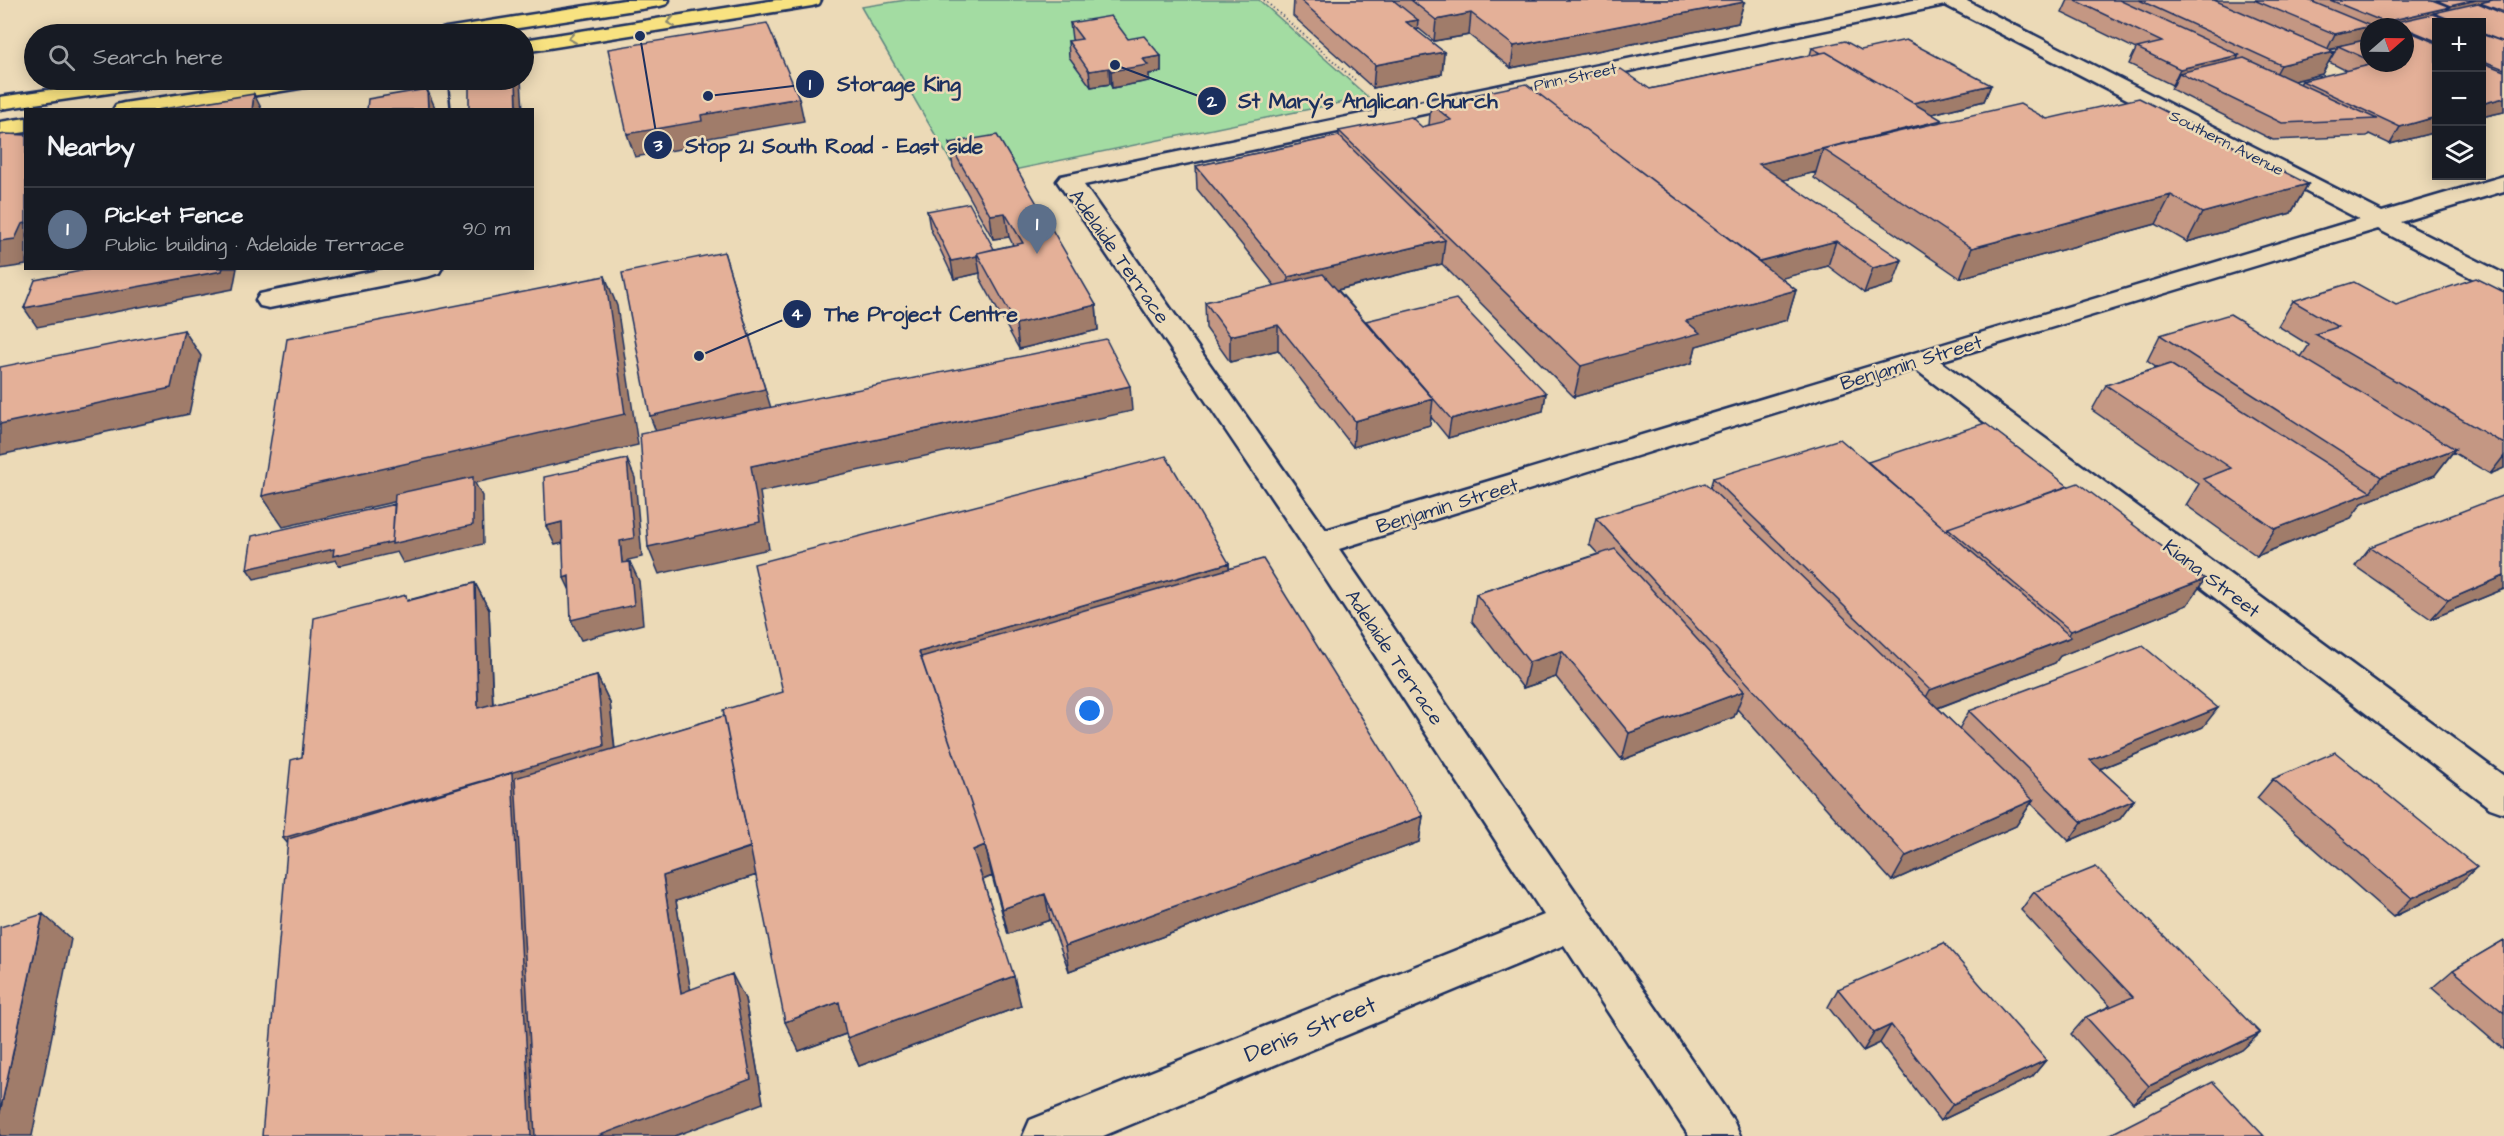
<!DOCTYPE html>
<meta charset="utf-8">
<style>
:root{--surface:#171b24;--page:#242831;--text:#f1f3f6;--muted:#9ea1a6;--line:#363941;--accent:#8c9099}
body{margin:0;font-family:"Architects Daughter",sans-serif;background:var(--page);color:var(--text)}
.controls{position:absolute;right:18px;top:18px;display:grid;overflow:hidden;border-radius:0px;box-shadow:0 3px 15px #0003}
.controls button{width:54px;height:54px;display:grid;place-items:center;padding:0;border:0;border-bottom:2px solid var(--line);background:var(--surface);color:var(--text);font:30px sans-serif}
.compass{position:absolute;left:2360px;top:18px;width:54px;height:54px;border-radius:50%;background:var(--surface);box-shadow:0 3px 15px #0003;rotate:70deg}
.you{position:absolute;left:1090px;top:711px;width:21px;height:21px;margin:-15px;border:4px solid #fff;border-radius:50%;background:#1a73e8;box-shadow:0 0 0 9px #1a73e833}
.badge{display:grid;place-items:center;width:39px;height:39px;border-radius:50%;background:var(--accent);color:#fff;font-size:20px;font-weight:700}
.pin{position:absolute;translate:-50% -50px;filter:drop-shadow(0 2px 3px #0008)}
.pin::after{content:'';position:absolute;top:32px;width:21px;height:18px;background:inherit;clip-path:polygon(0 0,100% 0,50% 100%)}
.list{margin:0;padding:0;list-style:none}
h2{display:flex;justify-content:space-between;align-items:center;height:78px;margin:0;padding:0 24px;font-size:26px}
h2 small{font-size:20px;font-weight:400;color:var(--muted)}
.list li{display:grid;grid-template-columns:39px 1fr auto;gap:18px;align-items:center;box-sizing:border-box;height:84px;padding:0 24px;border-top:2px solid var(--line)}
.list b{display:block;font-size:22px;white-space:nowrap}
.list p{margin:0;font-size:20px;white-space:nowrap;color:var(--muted)}
.list em{font-size:20px;font-style:normal;color:var(--muted)}
.icon{flex:none;width:33px;height:33px;fill:none;stroke:currentColor;stroke-width:2;stroke-linecap:round;stroke-linejoin:round}
.map{position:relative;flex:none;width:2504px;height:1136px;overflow:hidden}
.search{position:absolute;background:var(--surface);box-shadow:0 3px 15px #0003;left:24px;top:24px;width:510px;height:66px;display:flex;align-items:center;gap:15px;box-sizing:border-box;padding:0 21px;border-radius:33px;color:var(--muted);font-size:22px}
.panel{position:absolute;background:var(--surface);box-shadow:0 3px 15px #0003;left:24px;top:108px;width:510px;height:162px;border-radius:0px}
.map>svg:first-child{display:block}
</style>
<div class="map">
<svg width="2504" height="1136" viewBox="0 0 2504 1136">
<rect width="100%" height="100%" fill="#ecdab7"/>
<filter id="ink" filterUnits="userSpaceOnUse"><feTurbulence type="fractalNoise" baseFrequency=".0167" numOctaves="2"/><feDisplacementMap in="SourceGraphic" scale="12" xChannelSelector="R" yChannelSelector="G"/><feConvolveMatrix kernelMatrix="1 2 1 2 8 2 1 2 1" color-interpolation-filters="sRGB"/></filter>
<g filter="url(#ink)">
<path fill="#a3dca2" stroke="#5f8680" stroke-width="1.5" d="M906 0H1259L1368 97 1014 170 1002 152 951 162 861 7Z"/>
<g fill="none" stroke-linecap="round" stroke-linejoin="round">
<g stroke="#1b2f5e" stroke-width="5">
<path id="minor" d="M1913 0H1965L2382 212 2504 176V191L2401 222 2504 274V292L2495 290 2378 229 1940 361 2504 776V813L2490 808 1915 369 1339 549 1733 1120 1740 1136H1689L1564 945 1103 1136H1023L1030 1120 1544 915 1308 552 1057 181 1061 176ZM1945 5 2359 219 1326 530 1084 185Z
M461 84 468 86 472 90 474 110H452L450 90 454 86Z
M389 268H442L439 273 430 276 269 308 260 306 256 300 260 294 269 292Z"/>
</g>
<g stroke="#1b2f5e" stroke-width="5">
<path id="highway" d="M624 0H669L667 4 660 6 480 34H436L439 30 446 28Z
M776 0H821L819 4 812 6 524 52V40Z
M117 80H167L164 84 157 86 0 109V97Z
M275 80H322L319 84 312 86 168 110H113L116 105 124 103Z
M26 118V132L0 136V122Z"/>
</g>
<path stroke="#1b2f5e" stroke-width="2" stroke-dasharray="1 3" stroke-linecap="butt" d="M1264 0 1356 81"/>
<use href="#minor" fill="#ecdab7" fill-rule="evenodd"/>
<use href="#highway" fill="#f8e281" fill-rule="evenodd"/>
</g>
<path fill="#c49783" stroke="#1b2f5e" stroke-width="1.5" fill-rule="evenodd" d="M1294 0H1740L1744 2 1738 23 1511 68 1469 35 1434 41 1418 28 1417 31 1444 52 1442 74 1373 88 1293 16Z
M2068 0H2504V112L2481 117V22H2436V132L2390 144 2369 134 2367 136 2273 140 2171 89 2174 84 2172 85 2129 64 2136 49 2062 13ZM2369 27H2405V63H2369V39L2362 41 2366 34 2369 35ZM2337 48 2329 62 2347 71 2302 81 2300 84 2294 81 2322 74 2334 52 2328 50Z
M1070 23 1128 39 1161 56V72L1149 74V81L1112 88 1110 84 1091 87 1069 57 1068 41H1073L1072 39Z
M1812 48 1861 50 1991 85 1984 101 1932 114 1941 122 2047 119 2308 184 2291 213 2187 242 2156 224 1960 278 1814 178 1816 172 1783 180 1893 284 1864 293 1828 266 1781 278 1796 290 1787 320 1696 346 1692 363 1574 397 1442 264 1338 290 1366 322 1546 393 1543 411 1448 438 1431 417 1430 425 1353 447 1278 350 1230 362 1206 328 1205 302 1275 286 1197 189 1196 166 1339 136V131L1422 127 1429 125 1431 104 1531 88 1650 89 1810 55Z
M949 143 1096 305 1098 330 1019 349 980 278V273L954 279 930 228 927 211 994 249 1013 245 1009 237 993 239 953 167Z
M2504 292V468L2490 474 2453 452 2435 475 2362 503 2351 518 2257 556 2186 505 2199 484 2092 410 2106 385 2157 368 2147 361 2160 335 2301 357 2309 345 2278 326 2293 301 2396 305Z
M1868 462 2068 486 2205 579 2187 605 2060 656 2055 663 1938 708 1959 729 1969 711 2203 727 2100 769 2134 800 2120 819 2069 841 2031 803 2016 826 1892 881 1737 709 1734 717 1622 760 1556 677 1523 688 1472 621 1476 594 1598 554 1589 544 1596 518 1710 488 1713 478Z
M2370 547 2504 589 2431 619 2355 566Z
M1229 563V569L1423 816 1419 842 1069 971 1050 920 1008 934 992 876 983 880 1021 1006 859 1066 846 1034 799 1051 756 875 676 901 690 989 745 999 763 1103 302 757 409 600 475 583 489 610 493 704 597 676 610 703 615 749Z
M2273 779 2457 886 2393 917 2257 798Z
M2034 892 2260 1033 2242 1050 2133 1103 2071 1034 2086 1017 2110 1006 2021 910Z
M2504 940V1050L2432 988 2453 970Z
M1838 989 2046 1060 2032 1077 1940 1121 1880 1043 1863 1051 1828 1007Z"/>
<path fill="#a07b6a" stroke="#1b2f5e" stroke-width="1.5" d="M2476 0H2504L2480 3 2473 14 2443 17 2450 6Z
M1744 2 1738 23 1511 68 1514 46Z
M2450 7 2443 17 2434 13 2426 26 2392 23 2390 27H2381L2384 22Z
M1471 13 1469 35 1434 41 1436 20Z
M1418 20 1416 41 1406 22Z
M2371 26 2369 27 2362 42 2338 46 2337 48 2327 50 2335 34Z
M1444 52 1442 74 1373 88 1375 65Z
M2334 52 2322 74 2269 87 2281 65Z
M2239 55 2231 72 2179 73 2174 84 2172 85 2180 69Z
M1161 56V72L1149 74V81L1112 88 1111 71 1143 59Z
M1109 68 1110 84 1091 87 1089 71Z
M516 80H521L523 110H517Z
M1991 85 1984 101 1904 121 1909 104Z
M427 89 436 110H428Z
M254 94 262 110H252Z
M799 98 804 121 708 138 709 144 635 157 627 134 701 115Z
M2504 98V112L2481 117V104Z
M2436 117V132L2390 144 2400 127Z
M1942 120 1934 143 1823 149 1816 172 1752 188 1759 164Z
M2308 184 2291 213 2187 242 2202 213Z
M2171 195 2156 224 1960 278 1972 248Z
M1005 213 1009 237 993 239 990 215Z
M26 223V265L0 269V241L22 224Z
M1445 240 1442 264 1288 302V277Z
M1836 241 1828 266 1746 288 1753 263Z
M724 252 773 415 660 442 650 416Z
M977 256 980 273 954 279 951 261Z
M1902 260 1893 284 1864 293 1873 268Z
M223 268H237L233 289 37 327 24 308Z
M605 276 617 306 638 445 475 483 482 496 483 544 403 563 397 552 339 566 336 560 254 579 247 569 473 484 283 527 262 496Z
M1796 290 1787 320 1696 346 1692 363 1574 397 1581 366 1686 321Z
M1096 305 1098 330 1019 349 1016 324Z
M1278 325V350L1230 362V336Z
M184 330 201 356 189 414 0 455V424Z
M1130 386 1132 411 760 492 769 549 659 574 648 547 751 466Z
M1546 393 1543 411 1448 438 1451 419Z
M1433 399 1430 425 1353 447 1355 421Z
M2455 449 2435 475 2362 503 2351 518 2257 556 2275 529 2370 492 2381 477Z
M2504 456V468L2490 474Z
M627 459 635 478 642 557 628 560 630 583 622 563 620 541Z
M562 522 571 541 555 545 546 526Z
M630 562 639 581 643 624 581 640 571 620Z
M1229 563V595L929 683 919 652Z
M569 576 573 597 564 578Z
M2504 576V589L2431 619 2448 600Z
M2205 579 2187 605 2060 656 2055 663 1916 716 1930 690 2067 639 2071 631Z
M475 583 489 610 494 735 478 708Z
M1562 651 1556 677 1523 688 1529 662Z
M597 676 610 703 617 773 552 1136H531L283 838Z
M1744 691 1734 717 1622 760 1629 733Z
M2218 708 2203 727 2077 778 2090 760Z
M2033 800 2016 826 1892 881 1906 856Z
M2134 800 2120 819 2069 841 2082 822Z
M1423 816 1419 842 1069 971 1065 946Z
M985 845 992 876 980 881 973 850Z
M752 847 763 873 676 901 695 1017 681 993 663 876Z
M2477 867 2457 886 2393 917 2412 898Z
M1045 894 1050 920 1008 934 1002 909Z
M43 914 71 939 32 1136H0V1112Z
M732 974 745 999 763 1103 675 1136H598Z
M1014 976 1021 1006 859 1066 847 1038Z
M839 1002 851 1032 799 1051 785 1022Z
M1891 1025 1880 1043 1863 1051 1874 1033Z
M2260 1033 2242 1050 2133 1103 2149 1086Z
M2046 1060 2032 1077 1940 1121 1953 1104Z"/>
<path fill="#e4b098" stroke="#1b2f5e" stroke-width="1.5" d="M1300 0H1393L1418 20 1406 22 1444 52 1375 65Z
M1411 0H1740L1744 2 1514 46 1471 13 1436 20Z
M2074 0H2119L2239 55 2180 69 2137 48 2162 42Z
M2139 0H2214L2334 52 2281 65Z
M2254 0H2308L2371 26 2335 34Z
M2330 0H2432L2450 7 2384 22Z
M2436 0H2476L2450 6Z
M2493 0H2504V12L2480 3Z
M2478 3 2504 14V42L2481 33V22H2456L2434 13Z
M2432 14 2454 22H2436V41L2405 28V27H2401L2392 23Z
M1111 16 1128 39 1144 36 1161 56 1143 59 1148 65 1111 71 1109 68 1089 71 1068 41 1082 39 1070 23Z
M767 23 799 98 701 115 702 121 627 134 608 49Z
M2406 30 2436 43V117L2400 127 2302 81 2378 63H2376H2405V31Z
M2481 34 2504 42V69L2481 60Z
M2369 39V60L2338 46Z
M1906 40 1991 85 1913 103 1826 52 1821 53 1812 48 1845 41 1861 50Z
M1826 52 1942 120 1759 164 1902 260 1873 268 1836 241 1759 261 1531 88 1621 69 1650 89Z
M2244 58 2377 119 2282 123 2179 73Z
M2481 62 2504 71V98L2481 104Z
M469 80H516L517 110H469Z
M1526 84 1796 290 1686 321 1700 333 1581 366 1339 131 1411 117 1422 127 1451 120 1431 104Z
M427 89 428 110H367L368 99Z
M254 94 252 110H157Z
M2139 98 2308 184 2202 213 2171 195 1972 248 1823 149 2020 104 2047 119Z
M6 134 26 135V223L22 224 15 239 0 241V135Z
M997 135 1096 305 1016 324 977 253 1023 243 1005 213 990 215 949 143Z
M1339 136 1445 240 1288 277 1196 166Z
M969 203 994 249 977 253V256L951 261 927 211Z
M724 252 765 389 650 416 622 273Z
M96 268H223L222 271 24 308 35 280Z
M1323 274 1433 399 1355 421 1278 325 1230 336 1205 302Z
M605 276 625 414 262 496 287 339Z
M2476 278 2504 292V444L2315 334 2338 327 2293 301 2354 282 2396 305Z
M1456 299 1546 393 1451 419 1366 321Z
M2230 314 2455 449 2381 477 2160 335Z
M184 330 171 388 0 424V367Z
M1106 339 1130 386 751 466 760 522 648 547 640 434Z
M2170 364 2371 492 2275 529 2203 479 2231 468 2106 385Z
M1985 423 2068 486 1948 528 1947 531 1868 462Z
M1840 439 2071 637 1930 690 1713 478Z
M1166 456 1229 563 919 652 985 845 973 850 1014 976 847 1038 839 1002 785 1022 723 710 783 692 754 564Z
M627 459 634 538 620 541 622 563 630 562 634 605 571 620 569 576 564 578 562 522 546 526 544 477Z
M473 477V525L392 544 395 494Z
M1705 483 2033 800 1906 856 1596 518Z
M2078 483 2205 579 2071 631 1948 528Z
M2504 495V576L2448 600 2370 547Z
M395 504 392 542 333 556 334 549 247 569 252 536Z
M1615 549 1744 691 1629 733 1562 651 1529 662 1476 594Z
M1263 559 1423 816 1065 946 1045 894 1002 909 985 845 921 657Z
M475 583 478 708 597 676 604 746 283 838 291 760 302 757 314 618 406 595 407 601Z
M2143 646 2218 708 2090 760 2134 800 2082 822 1969 711Z
M724 716 750 847 663 876 681 993 732 974 751 1079 598 1136H535L515 778Z
M2335 752 2477 867 2412 898 2273 779Z
M512 773 531 1136H262L288 839Z
M2096 867 2260 1033 2149 1086 2086 1017 2133 997 2034 892Z
M43 914 0 1112V927Z
M2504 940V1013L2453 970Z
M1944 943 2046 1060 1953 1104 1891 1025 1874 1033 1838 989Z
M2213 1082 2264 1136H2107Z"/>
<defs><path id="oneway-chevron" d="M-2-3.5L2.5 0L-2 3.5" fill="none" stroke-width="1.6" stroke-linecap="round" stroke-linejoin="round" transform="scale(1.5)"/></defs>
<g stroke="#8a8870">
<use href="#oneway-chevron" transform="translate(671 22) rotate(171)"/>
<use href="#oneway-chevron" transform="translate(572 38) rotate(171)"/>
</g>
</g>
<g text-anchor="middle" stroke-width="5" stroke-linejoin="round" paint-order="stroke">
<g font-size="16" fill="#1b2f5e" stroke="#ecdab7">
<text transform="translate(1575 76) rotate(-12)" y="6">Pinn Street</text>
<text transform="translate(2227 142) rotate(27)" y="6">Southern Avenue</text>
</g>
<g font-size="20" fill="#1b2f5e" stroke="#ecdab7">
<text transform="translate(1120 256) rotate(55)" y="7">Adelaide Terrace</text>
<text transform="translate(1911 362) rotate(-17)" y="7">Benjamin Street</text>
<text transform="translate(1447 505) rotate(-17)" y="7">Benjamin Street</text>
<text transform="translate(2212 578) rotate(37)" y="7">Kiana Street</text>
<text transform="translate(1395 657) rotate(56)" y="7">Adelaide Terrace</text>
</g>
<g font-size="24" fill="#1b2f5e" stroke="#ecdab7">
<text transform="translate(1310 1029) rotate(-22)" y="8">Denis Street</text>
</g>
</g>
<path fill="none" stroke="#1b2f5e" stroke-width="2" d="M708 96L810 84M1115 65L1212 101M640 36L658 145M699 356L797 314"/>
<g fill="#1b2f5e" stroke="#ecdab7" stroke-width="2">
<circle cx="708" cy="96" r="6"/>
<circle cx="1115" cy="65" r="6"/>
<circle cx="640" cy="36" r="6"/>
<circle cx="699" cy="356" r="6"/>
<circle cx="810" cy="84" r="15"/>
<circle cx="1212" cy="101" r="15"/>
<circle cx="658" cy="145" r="15"/>
<circle cx="797" cy="314" r="15"/>
</g>
<g font-size="18" text-anchor="middle" font-weight="bold" fill="#fff">
<text x="810" y="90">1</text>
<text x="1212" y="107">2</text>
<text x="658" y="151">3</text>
<text x="797" y="320">4</text>
</g>
<g font-size="21" text-anchor="middle" font-weight="bold" fill="#1b2f5e" stroke="#ecdab7" stroke-width="5" stroke-linejoin="round" paint-order="stroke">
<text x="899" y="91">Storage King</text>
<text x="1368" y="108">St Mary's Anglican Church</text>
<text x="834" y="153">Stop 21 South Road - East side</text>
<text x="921" y="321">The Project Centre</text>
</g>
</svg>
<div class="controls">
<button>+</button>
<button>−</button>
<button><svg class="icon" aria-label="layers" viewBox="0 0 24 24"><path d="M12 4l9 5-9 5-9-5zM3 14l9 5 9-5"/></svg></button>
</div>
<svg class="compass" viewBox="-18 -18 36 36"><path d="M0-13l5 13h-10z" fill="#e53935"/><path d="M0 13l5-13h-10z" fill="#9ea1a6"/></svg>
<div class="you"></div>
<div class="pin badge" style="left:1037px;top:254px;background:#5c6f8a">1</div>
<div class="search"><svg class="icon" aria-label="search" viewBox="0 0 24 24"><circle cx="10" cy="10" r="6"/><path d="M15 15l6 6"/></svg>Search here</div>
<section class="panel">
<h2>Nearby<small></small></h2>
<ul class="list">
<li><span class="badge" style="background:#5c6f8a">1</span><div><b>Picket Fence</b><p>Public building · Adelaide Terrace</p></div><em>90 m</em></li>
</ul>
</section>
</div>
